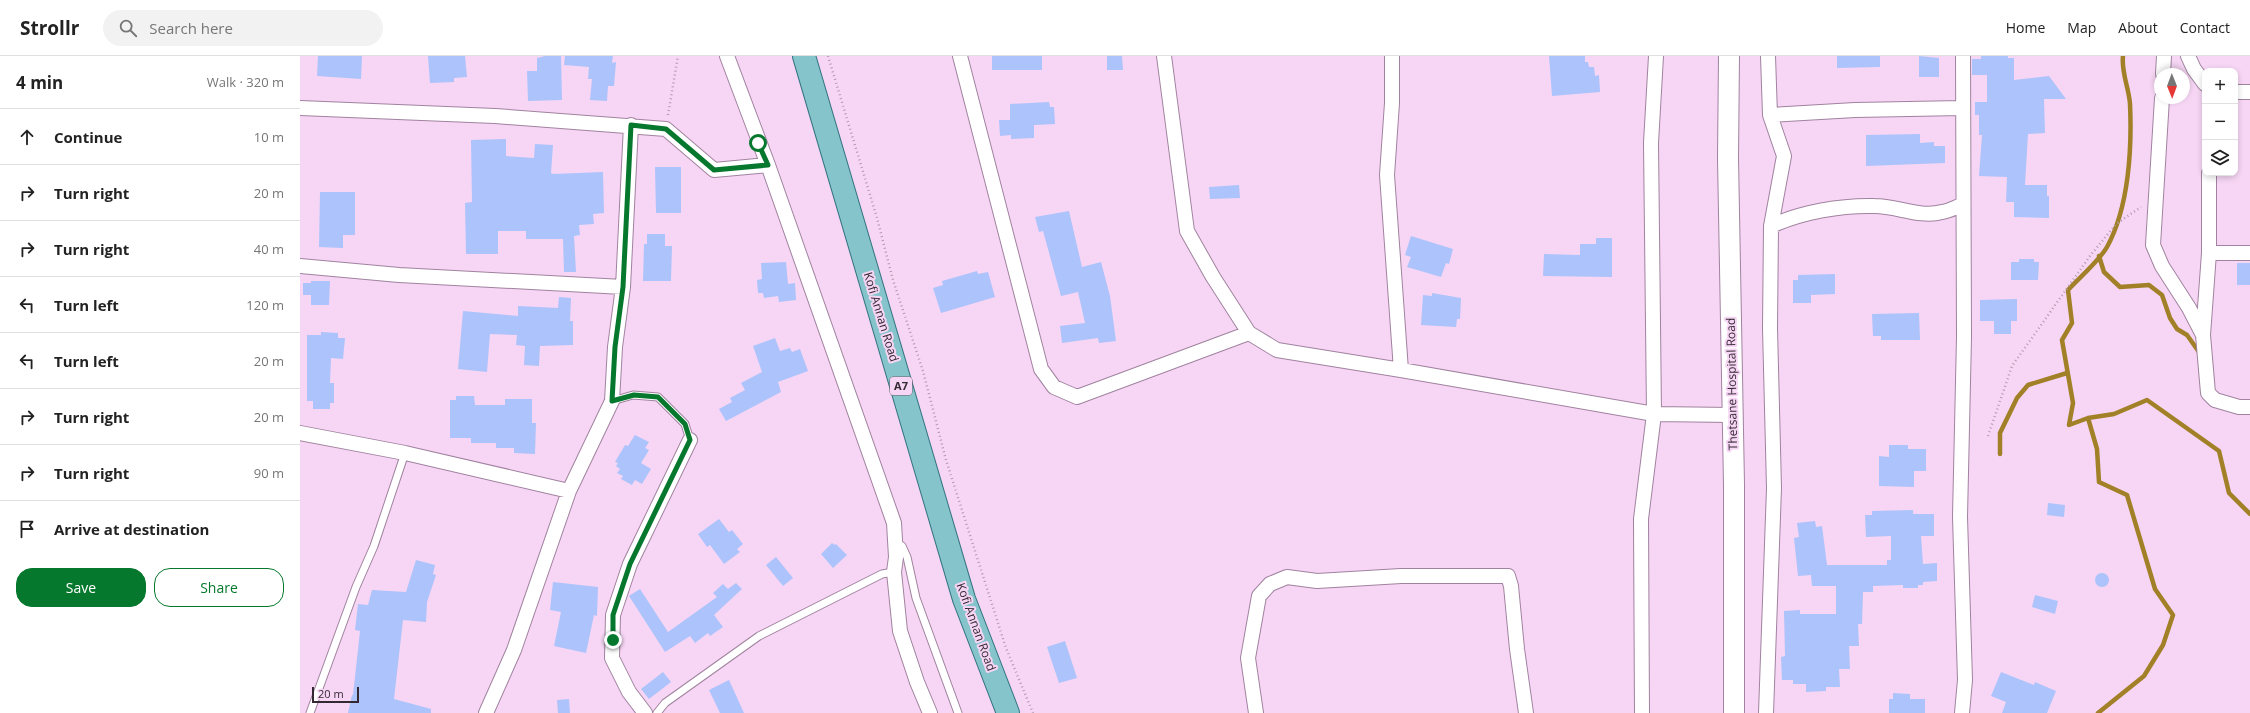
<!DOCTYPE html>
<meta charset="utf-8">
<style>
:root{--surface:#fff;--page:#f2f2f2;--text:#222;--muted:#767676;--line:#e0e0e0;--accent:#05782d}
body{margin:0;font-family:"Open Sans",sans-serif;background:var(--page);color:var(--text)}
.controls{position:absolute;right:12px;top:12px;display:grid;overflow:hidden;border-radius:8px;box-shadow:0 2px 6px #0003}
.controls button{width:36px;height:36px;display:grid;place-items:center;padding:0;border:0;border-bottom:1px solid var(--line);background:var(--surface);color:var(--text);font:20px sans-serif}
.compass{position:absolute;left:1854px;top:12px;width:36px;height:36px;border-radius:50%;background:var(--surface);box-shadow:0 2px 6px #0003;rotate:179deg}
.scale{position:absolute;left:12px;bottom:10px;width:47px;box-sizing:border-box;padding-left:4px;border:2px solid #342833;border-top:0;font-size:11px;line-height:14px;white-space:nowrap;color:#342833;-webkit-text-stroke:3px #f6d6f4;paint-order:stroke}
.stop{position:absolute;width:12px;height:12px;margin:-9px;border:3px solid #05782d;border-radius:50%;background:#fff}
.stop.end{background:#05782d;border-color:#fff;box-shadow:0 1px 4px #0008}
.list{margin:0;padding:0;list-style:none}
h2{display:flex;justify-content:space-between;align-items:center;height:52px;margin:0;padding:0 16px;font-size:17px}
h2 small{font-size:13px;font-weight:400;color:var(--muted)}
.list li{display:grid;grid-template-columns:26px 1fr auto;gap:12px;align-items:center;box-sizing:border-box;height:56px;padding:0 16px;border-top:1px solid var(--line)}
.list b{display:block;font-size:15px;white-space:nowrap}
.list em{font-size:13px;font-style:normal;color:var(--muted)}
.actions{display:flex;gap:8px;padding:12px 16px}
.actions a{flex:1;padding:9px 0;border:1px solid var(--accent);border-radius:16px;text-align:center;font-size:14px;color:var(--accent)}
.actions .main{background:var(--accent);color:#fff}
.icon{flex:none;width:22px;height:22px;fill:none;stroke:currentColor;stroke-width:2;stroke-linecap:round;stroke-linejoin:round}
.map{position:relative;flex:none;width:1950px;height:657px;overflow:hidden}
header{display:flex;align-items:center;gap:24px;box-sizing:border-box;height:56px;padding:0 20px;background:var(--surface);border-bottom:1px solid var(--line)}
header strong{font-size:19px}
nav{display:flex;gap:22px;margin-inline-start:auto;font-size:14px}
.search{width:280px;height:36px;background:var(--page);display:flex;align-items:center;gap:10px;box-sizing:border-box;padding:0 14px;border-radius:22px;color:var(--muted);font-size:15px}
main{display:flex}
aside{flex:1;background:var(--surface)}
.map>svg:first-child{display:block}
</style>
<header>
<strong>Strollr</strong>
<div class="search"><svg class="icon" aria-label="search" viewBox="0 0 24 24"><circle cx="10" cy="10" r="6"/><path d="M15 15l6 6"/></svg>Search here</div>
<nav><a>Home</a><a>Map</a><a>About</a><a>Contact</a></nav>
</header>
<main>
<aside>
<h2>4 min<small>Walk · 320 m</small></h2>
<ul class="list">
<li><svg class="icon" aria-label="ahead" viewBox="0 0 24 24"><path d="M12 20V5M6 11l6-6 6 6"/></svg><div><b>Continue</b></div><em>10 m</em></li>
<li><svg class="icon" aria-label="right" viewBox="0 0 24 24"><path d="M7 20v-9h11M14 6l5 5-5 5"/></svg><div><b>Turn right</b></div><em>20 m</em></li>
<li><svg class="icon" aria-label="right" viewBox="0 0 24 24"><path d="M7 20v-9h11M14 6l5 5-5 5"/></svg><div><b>Turn right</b></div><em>40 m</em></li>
<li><svg class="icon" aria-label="left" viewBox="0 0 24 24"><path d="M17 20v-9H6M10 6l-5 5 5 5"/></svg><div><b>Turn left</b></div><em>120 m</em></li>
<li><svg class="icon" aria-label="left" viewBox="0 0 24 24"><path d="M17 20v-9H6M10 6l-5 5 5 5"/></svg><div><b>Turn left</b></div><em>20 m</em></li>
<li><svg class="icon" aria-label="right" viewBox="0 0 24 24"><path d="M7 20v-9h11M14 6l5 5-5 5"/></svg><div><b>Turn right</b></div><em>20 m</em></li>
<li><svg class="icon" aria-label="right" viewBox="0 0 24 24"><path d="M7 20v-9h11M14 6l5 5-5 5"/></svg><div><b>Turn right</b></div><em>90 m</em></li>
<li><svg class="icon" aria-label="arrive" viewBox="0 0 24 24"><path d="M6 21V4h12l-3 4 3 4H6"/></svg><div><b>Arrive at destination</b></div></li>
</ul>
<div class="actions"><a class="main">Save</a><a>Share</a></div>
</aside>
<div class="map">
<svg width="1950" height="657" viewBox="0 0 1950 657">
<rect width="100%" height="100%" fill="#f6d6f4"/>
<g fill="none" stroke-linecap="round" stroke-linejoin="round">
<path stroke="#a18027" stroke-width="4.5" d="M1823 0C1821 16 1829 32 1830 48 1832 92 1829 151 1807 191 1799 205 1779 222 1768 234L1772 267 1762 284 1773 347 1769 369 1788 362 1814 358 1847 344 1919 395 1929 437 1950 458
M1799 200 1804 216 1820 231 1849 229 1862 239 1870 262 1877 273 1887 279 1899 296
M1788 362 1797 393 1799 426 1827 439 1855 533 1873 559 1863 589 1844 620 1798 657
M1700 398V377L1717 342 1728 329 1767 317"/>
</g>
<path fill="#adc3fb" d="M18 0H62L61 23 17 20Z
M128 0H165L167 21 154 22V26L130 27Z
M245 0H261L262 44 228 45 227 15H237V2Z
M265 0H313L312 7 316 6 314 30H308L307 45 290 44 292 23H288L289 11 264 9Z
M692 0H742V14H692Z
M807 0H822L823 14H807Z
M1249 0H1285V6H1288L1289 11H1294L1295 20 1299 19 1300 36 1252 40Z
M1537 0H1580V11L1537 12Z
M1619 0 1639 2V21H1619Z
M1681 0H1708V2H1714V24L1749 20 1766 43H1744L1745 77 1728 78 1725 129H1747V140H1749V162L1714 161V146H1706L1707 121 1679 120 1682 79H1679V59H1675V46H1687V19H1672V3H1681Z
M749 46 750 51H754L755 68 734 69V82L711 83V79L700 80 699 64H710V48Z
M1620 78V87L1634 86V90H1645V107L1566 110V79Z
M206 83V100L234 102 235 88 253 89 251 117 253 118 303 116 304 157 293 158 294 168 279 169 280 179 274 180 276 216H264L263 183H226V175H198V198H166L165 147 172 146 171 84Z
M355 111H381V157H356Z
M939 129 940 142 910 143 909 131Z
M20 136H55V179H43V192L19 191Z
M769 155 782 211 801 206 810 240 816 285 799 287 798 282 762 287 760 270 785 267 778 236 761 240 743 175 739 176 735 161Z
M347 178H365V190H372L371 225H343L344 188H347Z
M1111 180 1153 193 1149 208 1146 207 1141 221 1107 211 1111 201 1105 199Z
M1296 182H1312V221L1243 220 1244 198 1280 199V188H1296Z
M1719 203H1734V206H1739L1738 224H1711V206H1719Z
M486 206 488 228 495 227 496 244 479 246 478 240 464 242 463 237H458L457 224 462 223 461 207Z
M1937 207H1950V229H1937Z
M677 215 678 218 688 216 695 241 641 257 633 232 643 229 642 225Z
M1535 218V238L1511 239V247H1493V224H1498V219Z
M11 225H30L29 249H11V239H3V227H11Z
M1132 237 1161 242 1160 263H1157L1156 271 1121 269 1123 239 1132 240Z
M259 241 271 242 270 265H273V289L240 290 239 310 224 309 225 290 216 289 217 279 190 278 187 316 158 313 163 255 218 260V250L258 252Z
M1717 243V265H1711V278H1694V265H1680V244Z
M1619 257 1620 284H1581V280H1573L1572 258Z
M21 276 38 277V282H45L43 303 31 302 30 327H34V347H30V353H13V345H7V279H21Z
M475 282 480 295 490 292 492 296 500 293 508 315 478 326 481 336 426 365 419 353 432 346 430 342 445 334 441 327 462 316 453 290Z
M156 340H174L175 349H205V343H232V367H236L235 398 214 397V392H196V387H171V382H150V344H156Z
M335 379 349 386 345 392 349 394 341 407 351 413 342 428 335 424 332 429 321 423 323 420 317 417 320 413 316 410 318 407 315 406 325 389 328 390Z
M1589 389H1608V393H1626V415H1614V431L1579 430V400L1589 401Z
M1748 447 1765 449 1764 461 1747 459Z
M1613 454V458H1634V480H1621L1623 508 1637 507V525L1623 526V529H1618V532H1603V529L1573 530V536H1563L1562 568H1558L1559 590H1549L1550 613H1539L1540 631H1526V635L1506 636V628H1493V624H1482L1481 601 1485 600 1484 555 1500 554V558H1536V530H1512L1511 519 1498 520 1494 482 1499 481 1497 467 1515 465 1516 471 1522 470 1527 509H1587V504H1591V480L1566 481 1565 459H1572V455Z
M419 463 429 476 432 474 443 488 437 493 440 496 424 508 410 489 407 491 398 478Z
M532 487 535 489 536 488 547 499 533 512 521 498Z
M476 501 493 522 483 530 466 509Z
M116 504 135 509 133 518 136 519 127 546 126 566 103 564 94 643 131 653V657H48L52 639H53L60 575 55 574 58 548 68 549 72 534 106 536Z
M1795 524a7 7 0 1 1 14 0a7 7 0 1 1-14 0Z
M253 526 298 531 297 560 294 559 286 597 254 590 261 556 250 554Z
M436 527 442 533 414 559 423 571 410 580 408 577 395 587 390 580 365 596 329 540 340 533 368 576 417 541 413 537 423 528 428 533Z
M1735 539 1758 545 1755 558 1732 551Z
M765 585 777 622 759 627 747 591Z
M363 616 371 626 349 643 341 633Z
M1701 616 1734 629 1735 626 1756 635 1747 657H1702L1706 646 1691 640Z
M429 624 444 657H420L409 634Z
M1593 637 1610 638V643H1625V657H1589V643H1593Z
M269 643 270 657H258L257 644Z"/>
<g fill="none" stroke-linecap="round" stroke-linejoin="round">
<g stroke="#a0839f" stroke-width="9">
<path id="service" d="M312 345 333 339 358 341 385 368 390 384
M596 487 602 490 607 501 616 542 658 657
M10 657 56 531 74 490 105 397
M357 657 365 647 459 580 582 518 594 516"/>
</g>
<g stroke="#a0839f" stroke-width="16">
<path id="minor" d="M427 0 468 109 594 467 596 501 594 516 600 575 617 626 630 657
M660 0 741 313 754 331 777 341 949 277
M864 0 887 175 913 221 949 277 977 294 1101 314
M1092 0V47L1087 119 1101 314 1354 358 1432 359
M1888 0 1894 13 1905 28
M1863 18 1864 0
M1935 36H1950
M1862 42 1853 189 1862 210 1889 252 1903 279 1908 337 1915 344 1939 351H1950
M0 52 195 60 366 73 414 114 468 109
M1470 59 1555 54 1662 52
M1471 170C1502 156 1541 149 1575 150 1597 150 1620 162 1642 156 1649 155 1656 151 1662 149
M1909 197H1950
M0 210 99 219 323 231
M1903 279 1909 197V117
M0 377 105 397 269 435 312 345 315 291 323 231 331 69
M186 657 214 594 269 435
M345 657 329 636 312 602 313 559 330 508 390 384
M956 657 948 602 959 540 970 528 987 521 1017 525 1101 520H1208L1211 530 1217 593 1226 657
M1342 657 1341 463 1354 358 1351 87 1356 0
M1466 657 1474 432 1470 272 1471 170 1484 100 1470 59 1468 0
M1662 657 1665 624 1660 461 1664 281 1663 0"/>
</g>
<g stroke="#a0839f" stroke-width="22">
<path id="secondary" d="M1429 0 1428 102 1434 429V657"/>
</g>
<g stroke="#337380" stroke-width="24">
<path id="primary" d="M504 0 664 543 708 657"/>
</g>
<path stroke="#b39ab1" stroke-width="2.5" stroke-dasharray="1 3" stroke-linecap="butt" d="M528 0 577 162 593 224 623 315 646 404 706 592 733 657
M368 59 378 0
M1688 380 1712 310 1790 200 1816 168 1841 151"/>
<use href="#service" stroke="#fff" stroke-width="7"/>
<use href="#minor" stroke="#fff" stroke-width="14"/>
<use href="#secondary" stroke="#fff" stroke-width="20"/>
<use href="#primary" stroke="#85c4cb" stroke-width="22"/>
</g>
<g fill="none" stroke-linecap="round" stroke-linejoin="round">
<path stroke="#05782d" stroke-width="5" d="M313 584V559L330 508 390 384 385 368 358 341 334 339 312 345 315 291 323 231 331 69 366 73 414 114 468 109 458 87"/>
</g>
<g text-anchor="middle" stroke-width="4" stroke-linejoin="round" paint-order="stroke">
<rect fill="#f6d6f4" stroke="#6e5c6d" stroke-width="1" x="590" y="321" width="22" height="18" rx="3"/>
<g font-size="11" font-weight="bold" fill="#342833">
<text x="601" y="334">A7</text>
</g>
<g font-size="12" fill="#342833" stroke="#f6d6f4">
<text transform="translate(581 261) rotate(73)" y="4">Kofi Annan Road</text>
<text transform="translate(1432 328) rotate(-91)" y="4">Thetsane Hospital Road</text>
<text transform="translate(676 571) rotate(70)" y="4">Kofi Annan Road</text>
</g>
</g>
</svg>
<div class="controls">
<button>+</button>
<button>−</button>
<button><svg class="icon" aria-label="layers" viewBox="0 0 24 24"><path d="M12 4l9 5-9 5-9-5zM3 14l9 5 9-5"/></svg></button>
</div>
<svg class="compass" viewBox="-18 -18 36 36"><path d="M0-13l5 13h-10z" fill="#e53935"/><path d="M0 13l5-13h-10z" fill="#767676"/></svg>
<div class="scale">20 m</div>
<div class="stop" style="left:458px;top:87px"></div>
<div class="stop end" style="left:313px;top:584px"></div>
</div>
</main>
